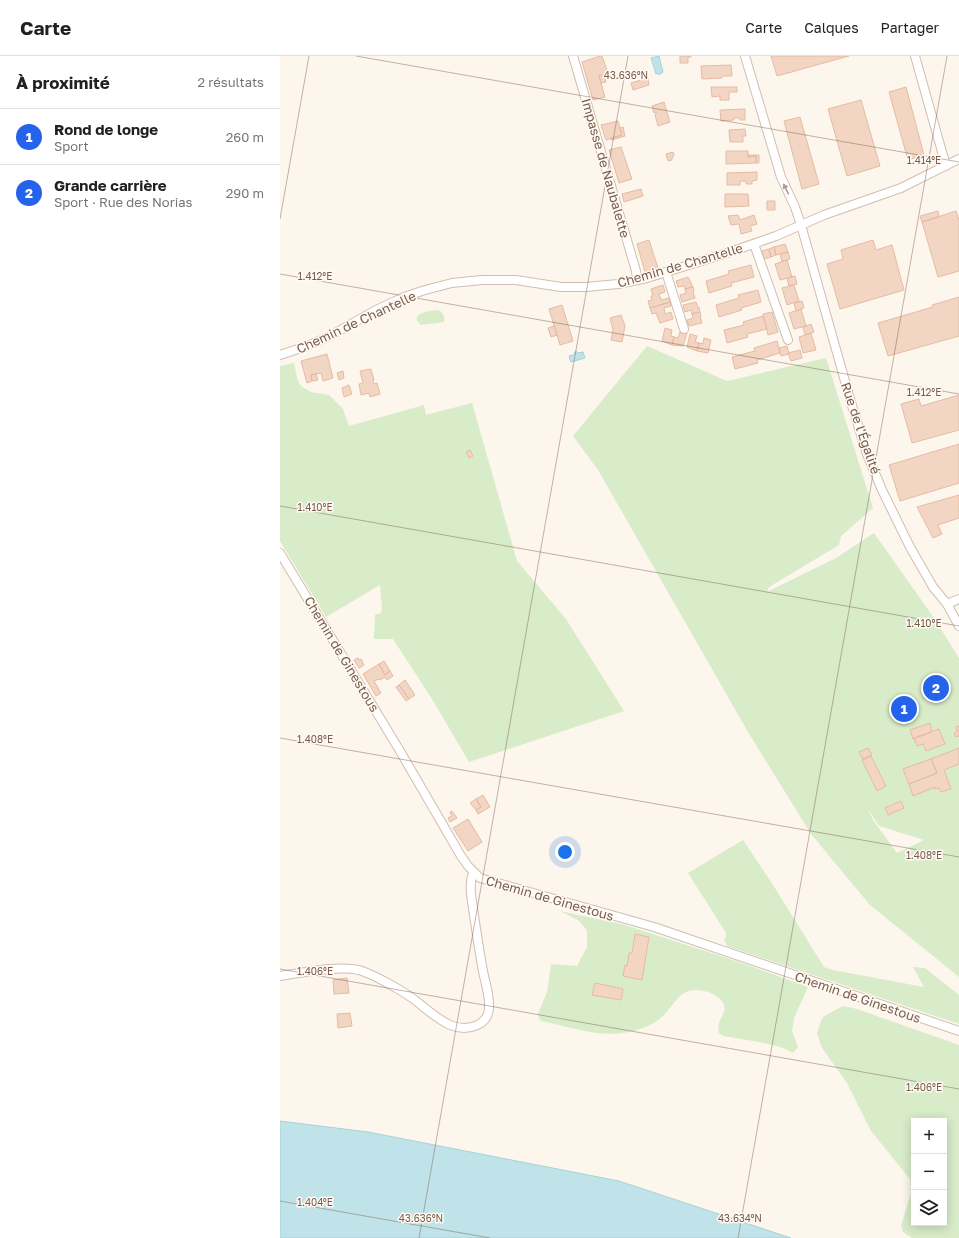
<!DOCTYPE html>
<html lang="fr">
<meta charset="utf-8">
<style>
:root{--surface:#fff;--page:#f6f6f6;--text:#202124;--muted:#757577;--line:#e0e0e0;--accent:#2563eb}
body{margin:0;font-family:"Golos Text",sans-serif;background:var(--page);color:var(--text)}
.controls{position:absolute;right:12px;bottom:12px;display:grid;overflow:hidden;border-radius:0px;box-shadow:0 2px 10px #0003}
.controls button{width:36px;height:36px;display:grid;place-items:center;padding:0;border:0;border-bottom:1px solid var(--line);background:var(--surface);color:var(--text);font:20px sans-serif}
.you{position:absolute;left:285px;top:796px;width:14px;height:14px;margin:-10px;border:3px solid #fff;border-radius:50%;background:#1a73e8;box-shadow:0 0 0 6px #1a73e833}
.badge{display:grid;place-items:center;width:26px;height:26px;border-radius:50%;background:var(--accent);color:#fff;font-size:13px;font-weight:700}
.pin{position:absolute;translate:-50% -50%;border:2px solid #fff;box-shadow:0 1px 4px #0006}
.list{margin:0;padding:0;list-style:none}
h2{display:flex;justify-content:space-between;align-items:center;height:52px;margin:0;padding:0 16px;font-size:17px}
h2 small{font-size:13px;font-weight:400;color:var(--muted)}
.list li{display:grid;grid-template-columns:26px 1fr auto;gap:12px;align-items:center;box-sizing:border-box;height:56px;padding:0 16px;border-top:1px solid var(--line)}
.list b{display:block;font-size:15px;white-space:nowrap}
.list p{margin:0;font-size:13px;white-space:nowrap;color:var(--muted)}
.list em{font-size:13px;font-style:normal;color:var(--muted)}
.icon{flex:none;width:22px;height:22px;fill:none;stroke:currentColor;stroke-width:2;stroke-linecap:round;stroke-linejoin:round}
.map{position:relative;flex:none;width:679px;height:1182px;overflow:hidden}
header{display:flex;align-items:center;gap:24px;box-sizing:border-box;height:56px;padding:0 20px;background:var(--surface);border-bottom:1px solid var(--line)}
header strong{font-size:19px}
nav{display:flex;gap:22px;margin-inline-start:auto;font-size:14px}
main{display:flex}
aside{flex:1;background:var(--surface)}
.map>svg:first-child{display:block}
</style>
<header>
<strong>Carte</strong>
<nav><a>Carte</a><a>Calques</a><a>Partager</a></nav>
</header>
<main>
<aside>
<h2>À proximité<small>2 résultats</small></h2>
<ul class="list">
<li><span class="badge">1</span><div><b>Rond de longe</b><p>Sport</p></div><em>260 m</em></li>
<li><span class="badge">2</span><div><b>Grande carrière</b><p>Sport · Rue des Norias</p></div><em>290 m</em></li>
</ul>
</aside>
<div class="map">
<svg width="679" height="1182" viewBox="0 0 679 1182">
<rect width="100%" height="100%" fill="#fdf6ec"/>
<path fill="#d8ecc9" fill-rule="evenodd" d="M158 254C163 256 165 260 164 266L141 269C127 257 150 255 158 254Z
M367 290 447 325 546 302 593 452 561 480 559 489 489 531 487 536 556 502 594 477 654 562 679 602V921L590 849 531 778 468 676 318 414 293 380ZM588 753 599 770 644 784 617 797 593 764Z
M14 307 18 326 22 331 31 336 49 339 63 353 69 370 144 349 146 359 192 347 237 505 286 563 344 655 189 706 152 643 113 583H94L95 559 101 557 102 553 100 529 46 561 0 485V310Z
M463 784 493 829 544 911 553 914 644 931 633 911 645 912 679 939V968L447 890 444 883 446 881V877L408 817Z
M280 855 345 869 459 906 528 931 514 962 512 975 518 991 513 997C501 988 460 983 443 980L438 976C439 973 438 969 439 967 441 961 446 956 444 949 442 943 434 938 428 936 396 926 396 954 374 967 365 972 353 976 342 977 317 981 286 970 261 965L259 962 258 958 267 936 271 908 297 910 307 891V874L298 864Z
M563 950 577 953 679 989V1182H632L623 1176 621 1170 631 1136 630 1123 591 1075 567 1027 542 992 537 977 541 965 544 960ZM634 1065H664V1167H634Z"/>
<path fill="#bfe3e8" stroke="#a5d3da" d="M379 0 383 16 379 19 378 17 376 18 371 2Z
M295 296 296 295 298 297 303 296 305 302 291 306 289 300 294 299Z
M0 1065 88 1076 339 1125 511 1182H0Z"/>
<path fill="#f3d5c3" stroke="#e6bba3" d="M320 0H322L328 17 319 20 325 41 313 44 302 6Z
M400 0H411V1H408V7H400Z
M491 0H569L497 20Z
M451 9 452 20H442V22L422 23 421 10Z
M324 19 326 26 321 27 319 20Z
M368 22 369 29 353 34 351 27Z
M431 31H457V36H449V44H440V40L432 41Z
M626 31 644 99 628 104 609 36Z
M581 44 600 110 567 120 548 53Z
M384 46 390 66 378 70 375 59 376 58V56L374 57 372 50Z
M465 53V64H460V62H454V64L441 65 440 54Z
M520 61 539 128 522 133 504 65Z
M338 65 342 79 326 84 321 69Z
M343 71 345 80 331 84V82L342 79 340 72Z
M465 73 466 80H463V86H450L449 74Z
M341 91 352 123 339 127 329 94Z
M446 95H468V101L476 100V107L446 108Z
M393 96 394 100 392 102V104L388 105 386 98Z
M468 99H479V107H476V100L468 101Z
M477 116V124L472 125V128H466V125H460V129H447V117Z
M361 133 363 140 344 146 342 138Z
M445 138H468L469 150 445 151Z
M487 145H495V154H487Z
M658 155 659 161 642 166 640 160Z
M676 155 679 164V215L658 221 642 166Z
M458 159 460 164 474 159 477 168 470 170 472 175 461 178 459 168 451 169 448 160Z
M369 184 378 212 365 216 357 188Z
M593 184 596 194 612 189 624 234 560 253 547 208 563 203 561 194Z
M505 188 508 196 496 199 494 191Z
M494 191 496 199 491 201 489 193Z
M489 193 491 201 484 203 482 195Z
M508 196 510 203 502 206 500 198Z
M507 204 512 221 500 224 495 208Z
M471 209 474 221 451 227 452 230 429 237 426 225 449 218 448 215Z
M515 220 517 228 509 230 507 222Z
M408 221 413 231 405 233 404 230 398 231 396 225Z
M383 229 385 236 379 238 381 244 389 242 390 246 370 252 368 245 372 244 371 240H373L371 233Z
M514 229 519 245 507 249 502 232Z
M413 231 414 235 413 236 415 242 402 246 400 239 406 237 405 233Z
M478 234 481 246 461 252 462 254 439 261 436 249 459 242 458 239Z
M679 241V280L608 300 598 267 653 251 652 249Z
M522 245 524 252 516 255 514 247Z
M390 246 391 250 384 252 385 258 391 256 393 263 380 267 376 257 372 258 370 252Z
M416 246 418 252 419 251 420 256 412 258 411 254 405 256 403 249Z
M282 249 293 285 280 289 269 253Z
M521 253 526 270 514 273 509 257Z
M420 256 421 260H420L422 267 409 270 407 264 413 262 412 258Z
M492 256 498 276 488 279 483 258Z
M341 259 345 270 342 286 331 284 333 274 330 262Z
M483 260 487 273 467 278 468 281 447 287 444 274 464 269 463 266Z
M531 268 534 276 525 279 523 271Z
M274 270 277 279 271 281 268 272Z
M385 272 392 274 391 280 394 281 392 289 382 285Z
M400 276 407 277 403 290 392 289 394 281 398 282Z
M531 277 536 294 523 297 519 281Z
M410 278 417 280 415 286 419 287 417 295 407 291Z
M424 282 431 284 428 297 417 295 419 287 423 288Z
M497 285 500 297 477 304 478 307 455 313 452 301 475 295 474 292Z
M507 290 509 298 501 300 499 292Z
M520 294 522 302 511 305 508 297Z
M47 298 53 322 43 325 41 317 31 319 32 325 27 327 21 305Z
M91 313 94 324H93L94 328 97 327 100 338 90 341 89 337 81 339 79 328 83 327 80 315Z
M63 315 64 322 59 324 57 317Z
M36 318 38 324 32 325 31 319Z
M69 329 72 338 64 341 62 332Z
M679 339V374L632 387 621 348 639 343 641 350Z
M679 388V427L620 445 609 409Z
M190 394 193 400 189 402 186 396Z
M679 439V462L658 469 662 478 653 482 637 451Z
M78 602 79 604 81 603 84 609 79 612 74 604Z
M104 605 110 615 105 619 99 608Z
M99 608 105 619 110 615 113 620 107 624 105 621 100 624 99 623 94 625 101 637 96 640 83 618Z
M125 624 135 639 129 643 119 629Z
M119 629 129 643 126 645 116 631Z
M650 667 652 676 633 683 630 674Z
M679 670V680L676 681 674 677 677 676 676 671Z
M659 673 665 688 646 695 643 688 637 690 634 682Z
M588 692 592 699 583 703 579 696Z
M679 692V708L664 714 671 733 661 736 659 732 655 733V731L633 740 629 728 657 717 651 703Z
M591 700 606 730 597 735 582 704Z
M651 703 657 717 629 728 623 713Z
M203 739 210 751 198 758 196 754 201 751 196 743Z
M196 743 201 751 196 754 190 747Z
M621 745 624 752 608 759 605 752Z
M172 755 177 762 170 766 168 762 172 760 170 756Z
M188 763 202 786 188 795 173 772Z
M355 878 369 881 362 924 343 920 345 909 347 910 349 897H352Z
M67 922 69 937 54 938 53 924Z
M315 927 343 933 341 944 312 939Z
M70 957 72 970 58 972 57 958Z"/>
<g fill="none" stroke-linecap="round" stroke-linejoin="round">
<g stroke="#d1beb0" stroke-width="10">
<path id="minor" d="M293 0 356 215 357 224
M465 0 501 121 515 151 521 169 570 343 587 398 602 434 630 491 653 531 667 548 679 543
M635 0 666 110
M474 188 508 284
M386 216 404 273
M0 299 27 290 50 280 96 254 124 241 145 234 172 227 202 224H236L281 231H306L338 228 367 222 447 197 496 180 544 159 621 132 679 103
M0 497 120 695 181 800 188 810 200 822 374 871 679 975
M667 548 679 570
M0 920C22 917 58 909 79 914 95 919 121 934 135 944 146 953 157 963 170 969 187 976 211 970 209 948 209 937 205 926 203 915 199 894 196 873 193 852 191 840 189 828 193 816"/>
</g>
<use href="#minor" stroke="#fff" stroke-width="8"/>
</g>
<defs><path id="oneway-solid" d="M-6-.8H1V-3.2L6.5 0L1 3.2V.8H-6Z"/></defs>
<use fill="#af9d94" href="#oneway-solid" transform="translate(506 133) rotate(-116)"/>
<path fill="none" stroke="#7a5c4d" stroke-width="1" stroke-opacity="0.45" d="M76 0 679 106M0 163 29 0M0 218 679 338M0 450 679 570M0 682 679 801M0 913 679 1033M0 1145 210 1182M139 1182 348 0M458 1182 667 0"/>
<g text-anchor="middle" stroke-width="3" stroke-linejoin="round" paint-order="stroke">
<g font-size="13" fill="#7a5c4d" stroke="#fffaf3">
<text transform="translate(326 112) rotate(74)" y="5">Impasse de Naubalette</text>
<text transform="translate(400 209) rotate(-16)" y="5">Chemin de Chantelle</text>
<text transform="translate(76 266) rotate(-25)" y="5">Chemin de Chantelle</text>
<text transform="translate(581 372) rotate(71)" y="5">Rue de l'Égalité</text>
<text transform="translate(62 598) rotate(59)" y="5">Chemin de Ginestous</text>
<text transform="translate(270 842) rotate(16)" y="5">Chemin de Ginestous</text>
<text transform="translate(578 941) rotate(19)" y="5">Chemin de Ginestous</text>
</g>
</g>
<g font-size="10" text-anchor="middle" fill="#7a5c4d" stroke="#fffaf3" stroke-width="3" stroke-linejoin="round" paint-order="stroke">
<text x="346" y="23">43.636°N</text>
<text x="644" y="108">1.414°E</text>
<text x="35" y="224">1.412°E</text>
<text x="644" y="340">1.412°E</text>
<text x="35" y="455">1.410°E</text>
<text x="644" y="571">1.410°E</text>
<text x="35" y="687">1.408°E</text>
<text x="644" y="803">1.408°E</text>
<text x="35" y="919">1.406°E</text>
<text x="644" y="1035">1.406°E</text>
<text x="35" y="1150">1.404°E</text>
<text x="141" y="1166">43.636°N</text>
<text x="460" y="1166">43.634°N</text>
</g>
</svg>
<div class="controls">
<button>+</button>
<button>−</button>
<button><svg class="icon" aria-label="layers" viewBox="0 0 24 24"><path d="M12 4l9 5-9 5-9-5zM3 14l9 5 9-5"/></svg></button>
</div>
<div class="you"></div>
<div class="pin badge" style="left:624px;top:653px">1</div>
<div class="pin badge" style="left:656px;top:632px">2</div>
</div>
</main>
